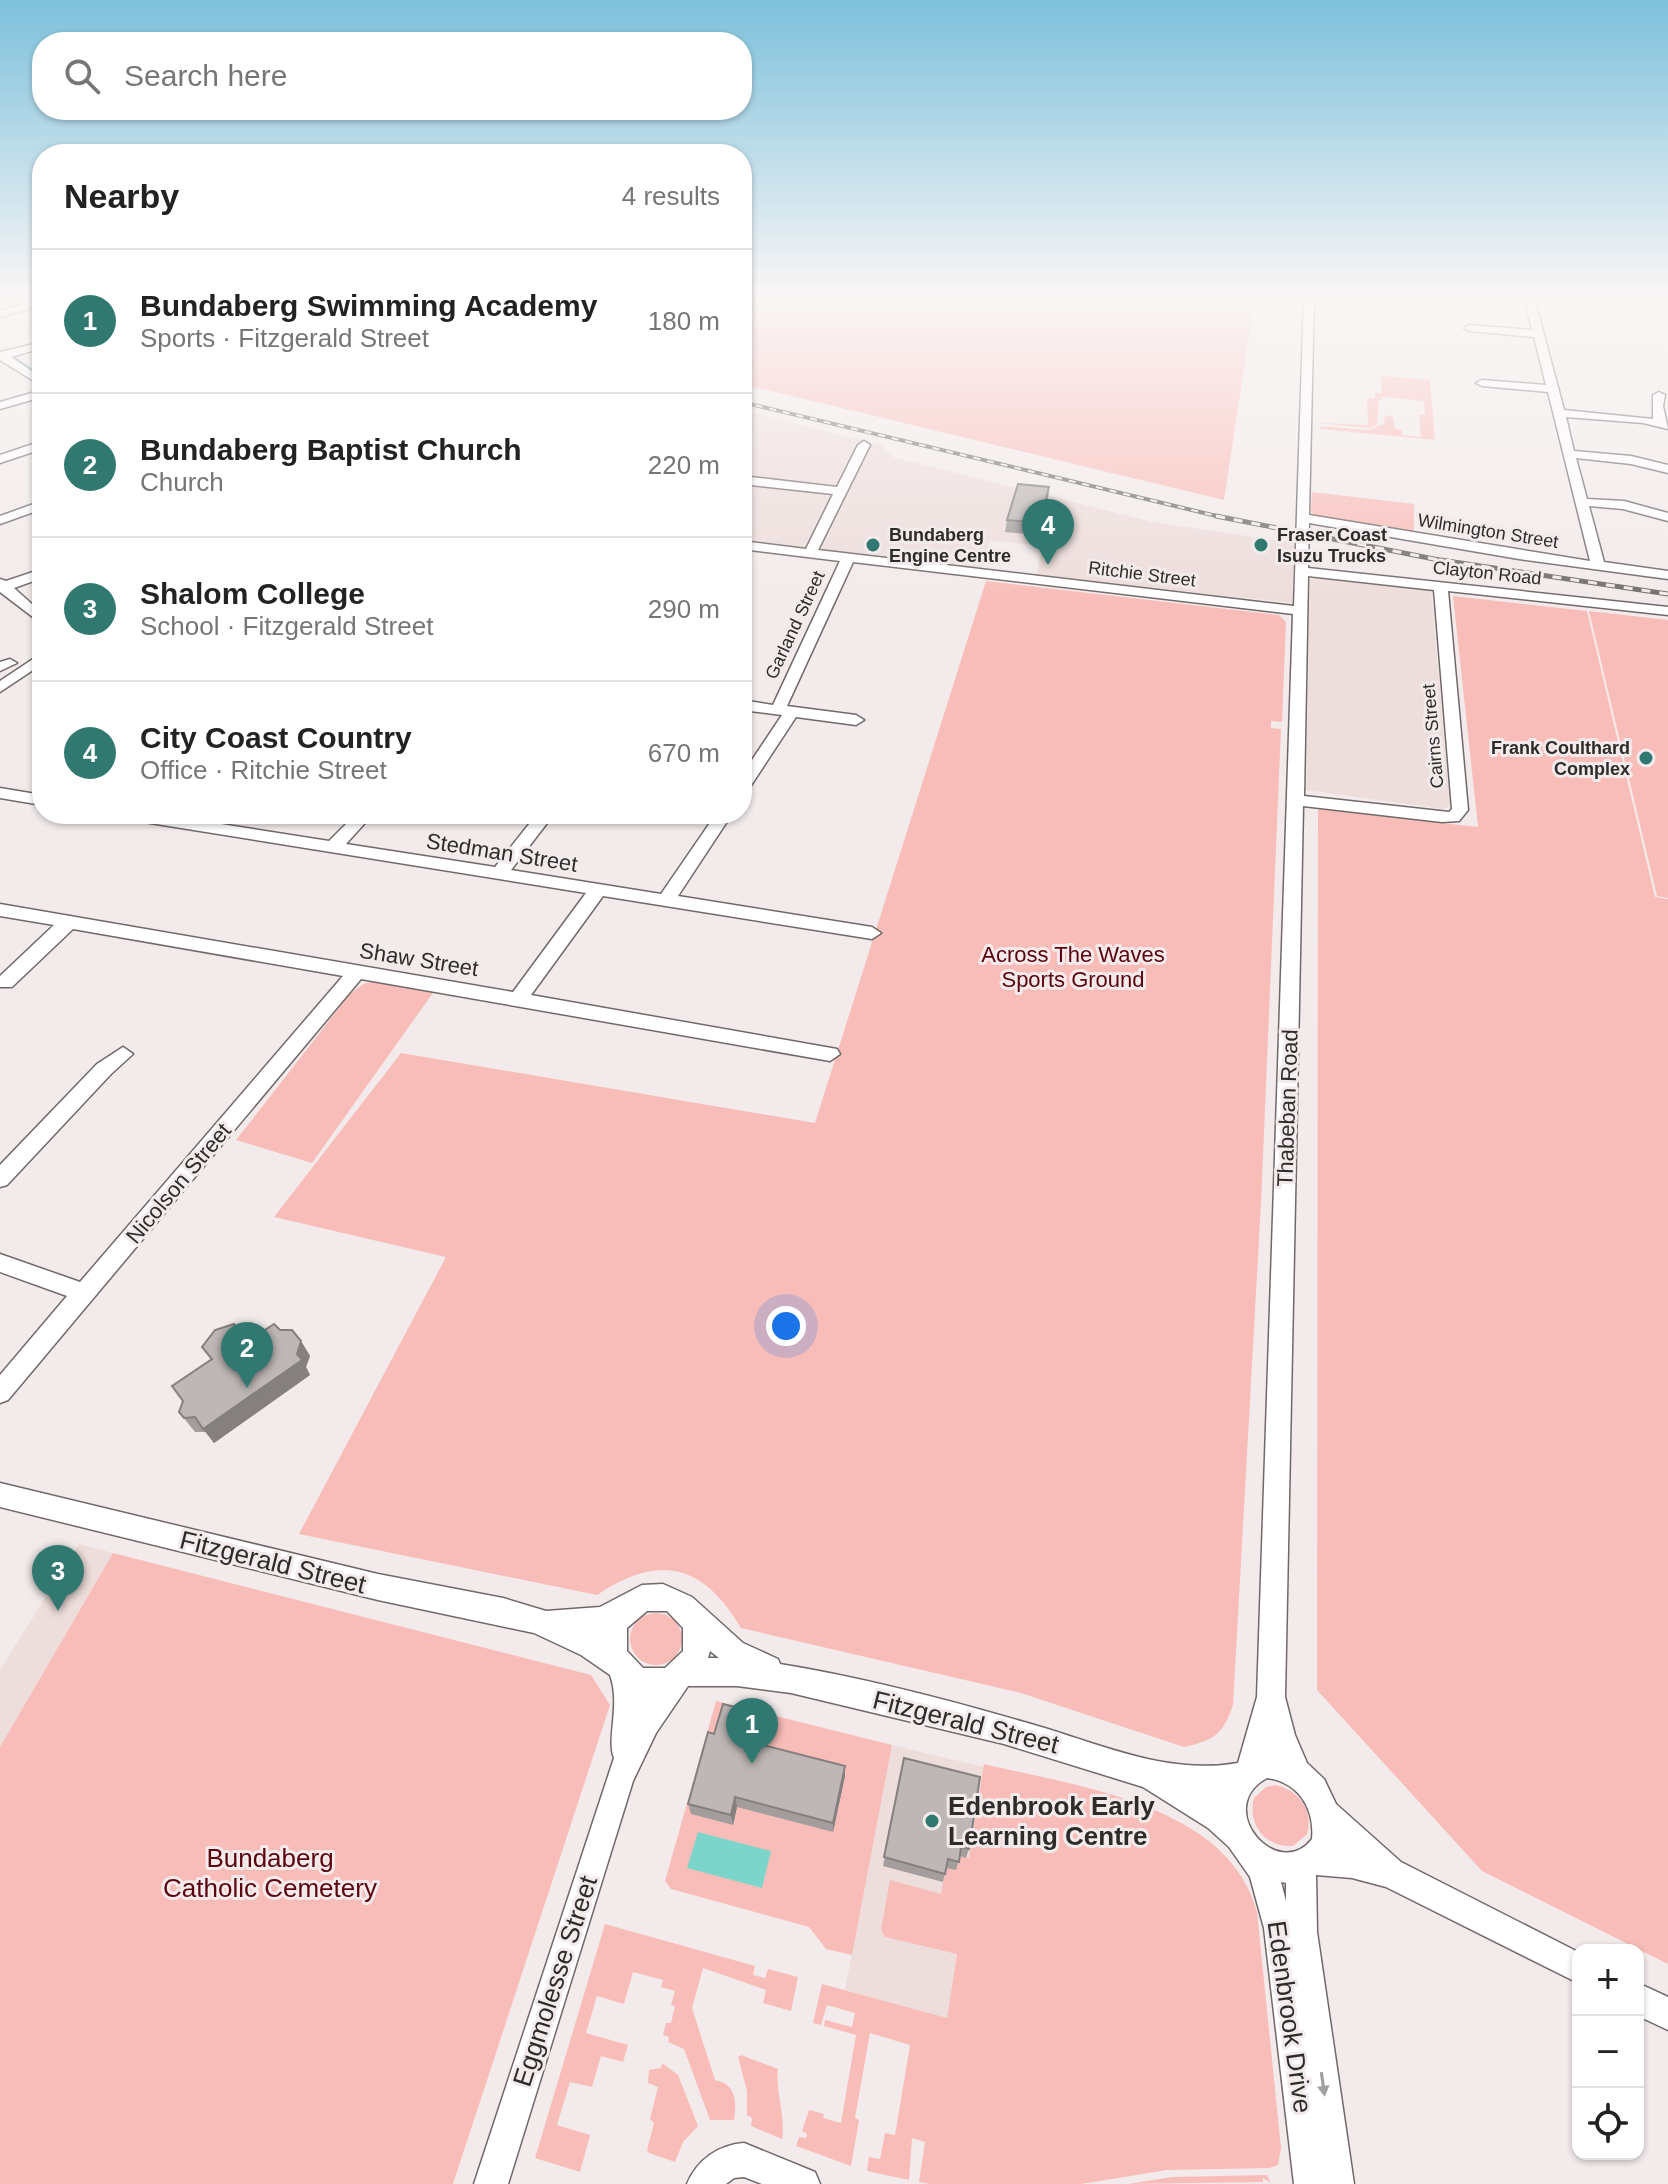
<!DOCTYPE html>
<meta charset="utf-8">
<style>
:root{--surface:#fff;--page:#f2f2f2;--text:#222;--muted:#767676;--line:#e0e0e0;--accent:#317870}
body{margin:0;font-family:Helvetica,sans-serif;background:var(--page);color:var(--text)}
.controls{position:absolute;right:24px;bottom:24px;display:grid;overflow:hidden;border-radius:16px;box-shadow:0 2px 6px #0004}
.controls button{width:72px;height:72px;display:grid;place-items:center;padding:0;border:0;border-bottom:2px solid var(--line);background:var(--surface);color:var(--text);font:40px sans-serif}
.you{position:absolute;left:786px;top:1326px;width:28px;height:28px;margin:-20px;border:6px solid #fff;border-radius:50%;background:#1a73e8;box-shadow:0 0 0 12px #1a73e833}
.badge{display:grid;place-items:center;width:52px;height:52px;border-radius:50%;background:var(--accent);color:#fff;font-size:26px;font-weight:700}
.pin{position:absolute;translate:-50% -66px;filter:drop-shadow(0 2px 4px #0008)}
.pin::after{content:'';position:absolute;top:42px;width:28px;height:24px;background:inherit;clip-path:polygon(0 0,100% 0,50% 100%)}
.list{margin:0;padding:0;list-style:none}
h2{display:flex;justify-content:space-between;align-items:center;height:104px;margin:0;padding:0 32px;font-size:34px}
h2 small{font-size:26px;font-weight:400;color:var(--muted)}
.list li{display:grid;grid-template-columns:52px 1fr auto;gap:24px;align-items:center;box-sizing:border-box;height:144px;padding:0 32px;border-top:2px solid var(--line)}
.list b{display:block;font-size:30px;white-space:nowrap}
.list p{margin:0;font-size:26px;white-space:nowrap;color:var(--muted)}
.list em{font-size:26px;font-style:normal;color:var(--muted)}
.icon{flex:none;width:44px;height:44px;fill:none;stroke:currentColor;stroke-width:2;stroke-linecap:round;stroke-linejoin:round}
.map{position:relative;flex:none;width:1668px;height:2184px;overflow:hidden}
.search{position:absolute;background:var(--surface);box-shadow:0 2px 6px #0004;left:32px;top:32px;width:720px;height:88px;display:flex;align-items:center;gap:20px;box-sizing:border-box;padding:0 28px;border-radius:32px;color:var(--muted);font-size:30px}
.panel{position:absolute;background:var(--surface);box-shadow:0 2px 6px #0004;left:32px;top:144px;width:720px;height:680px;border-radius:32px}
.map>svg:first-child{display:block}
</style>
<div class="map">
<svg width="1668" height="2184" viewBox="0 0 1668 2184">
<rect width="100%" height="100%" fill="#f3ebeb"/>
<path fill="#eddddb" d="M742 410 882 445 892 457 1153 522 1294 543 1292 603 1036 575 1043 546 990 540 980 569 742 541Z
M1317 577 1431 590 1450 806 1444 809 1306 790 1310 580Z
M79 1544 113 1553 0 1747V1670Z
M892 1745 984 1767 947 2019 845 1990Z"/>
<path fill="#f9bdb9" d="M742 297H1255L1224 500 742 384Z
M1381 376 1430 380 1435 440 1320 429 1321 426 1368 430 1384 424 1385 415 1393 417 1395 429 1402 430V435L1421 437 1419 415H1425L1424 401 1383 397 1379 401 1377 425 1369 428 1317 423 1368 425 1367 398H1375V393H1382Z
M1312 492 1414 504V533L1314 515 1311 511Z
M986 581 1279 615 1286 622 1282 722 1271 721V728L1281 729 1261 1204 1233 1705C1223 1734 1215 1740 1184 1747L1021 1693 741 1628C703 1564 660 1553 597 1595L299 1534 446 1257 274 1217 401 1053 815 1123Z
M1453 596 1587 611 1655 897 1668 899V1964L1482 1871 1317 1690 1318 809 1478 827Z
M1589 611 1668 620V898L1657 896Z
M378 980 435 990 312 1163 236 1140 350 994 363 984Z
M113 1553 591 1675 610 1705 453 2184H0V1747Z
M630 1639a26 26 0 1 1 52 0a26 26 0 1 1-52 0Z
M716 1701 892 1745 852 1955 826 1949 809 1927 671 1889 665 1881Z
M984 1764C1075 1786 1229 1804 1257 1912L1281 2148 1278 2165 1269 2168 1167 2170 1081 2184H931L919 2182 925 2142 912 2138 909 2180 867 2171 869 2157 880 2159 885 2133 895 2135 910 2045 870 2033 855 2118 859 2120 851 2166 796 2146 799 2137 806 2138 807 2134 802 2131 809 2110 824 2114 823 2118 841 2123 856 2035 824 2026 825 2020 852 2027 855 2013 827 2005 821 2025 813 2023 822 1984 947 2018 957 1954 885 1937 881 1930 890 1880 941 1894 946 1867 959 1855 969 1858Z
M1275 1785C1299 1790 1314 1810 1307 1834L1293 1846C1266 1848 1247 1825 1254 1798L1266 1787Z
M605 1924 755 1966 753 1975 765 1978 768 1969 798 1977 791 2011 763 2003 766 1990 703 1968 692 2008 715 2080C736 2084 737 2101 734 2120H710L684 2049 668 2042 669 2037 663 2035 666 2023H671L675 2006 671 2005 675 1991 661 1987 663 1980 633 1972 624 2004 597 1996 586 2033 628 2045 623 2062 601 2056 592 2087 570 2082 557 2125 590 2135 580 2172 535 2158Z
M741 2055 778 2069C775 2091 786 2117 782 2139L751 2126 752 2118 747 2115V2091L738 2057Z
M662 2063 678 2075 698 2126 683 2142 675 2162 649 2153 647 2150 654 2123 650 2119 658 2087 648 2083 649 2070 661 2068Z
M1267 2175 1271 2183 1263 2178V2182L1128 2184 1172 2177Z"/>
<path fill="#7cd5ca" d="M698 1832 771 1851 762 1888 687 1868Z"/>
<g fill="none" stroke-linecap="round" stroke-linejoin="round">
<path stroke="#7cd5ca" stroke-width="2" d="M13 356 42 376"/>
<g stroke="#706968" stroke-width="3">
<path id="minor" d="M1304 297H1314L1309 515 1590 561 1548 392 1482 386 1476 383 1482 380 1546 385 1534 337 1469 331 1464 328 1469 325 1532 330 1524 297H1534L1564 410 1653 419V395L1659 392 1665 395 1663 406 1668 429 1643 423 1566 417 1574 451 1631 456 1668 465V473L1631 464 1576 458 1587 499 1624 501 1668 513V521L1623 509 1589 506 1604 562 1668 571V579L1519 559 1309 523 1308 568 1668 607V615L1448 591 1468 810 1459 821 1442 822 1303 806 1285 1697 1295 1735 1307 1763 1324 1779 1336 1804 1401 1862 1578 1952V1983L1386 1887 1352 1878 1316 1875 1317 1932 1354 2184H1294L1264 1928 1250 1877 1229 1847 1208 1828 1143 1787 1004 1744 791 1693 737 1686H688L656 1733 633 1781 508 2184H474L614 1758C606 1739 621 1705 610 1675L581 1655 534 1633 378 1600 0 1507V1483L378 1574 503 1598 546 1611 600 1607 642 1585 663 1584 692 1597 743 1643 778 1659 780 1664C861 1677 945 1699 1024 1722 1094 1741 1164 1776 1238 1763L1257 1697 1293 614 853 562 787 706 856 715 864 720 856 725 796 717 748 790 742 792V775L782 715 742 710V700L773 705 840 561 742 549V541L806 549 833 494 742 484V476L837 487 858 445 864 441 870 445 818 550 1294 606ZM1308 576 1434 590 1452 809 1449 812 1304 796ZM647 1611H667L683 1628V1651L665 1668H643L627 1651V1628ZM710 1651 719 1658H708ZM1267 1778C1298 1782 1315 1808 1312 1839 1278 1883 1212 1808 1267 1778ZM1281 1882 1286 1883V1901Z
M42 299V305L0 317V311Z
M42 342V348L11 357 42 378V386L0 360V352Z
M42 390V397L0 409V402Z
M742 433 749 436 742 441Z
M42 441V449L0 463V455Z
M42 501V509L0 524V516Z
M42 569V578L14 588 42 613V624L0 592V579L6 581Z
M42 653V664L0 692V681Z
M10 659 17 663 0 671V662Z
M0 788 42 795V805L0 798Z
M117 814H158L329 841 356 814H373L346 844 495 867 537 814H554L511 870 661 894 716 814H732L678 896 872 927 881 933 872 939 603 896 531 995 837 1049 840 1054 830 1061 361 979 8 1400 0 1403V1375L67 1296 0 1272V1254L80 1282 343 976 73 929 12 987H0V976L54 925 0 916V904L513 992 586 893 125 819Z
M123 1047 133 1054 111 1074 7 1185 0 1187V1165L97 1064Z
M1638 1983 1668 1997V2030L1638 2016Z
M744 2143 815 2172 820 2184H762L744 2177 734 2178 726 2184H687C697 2160 718 2145 744 2143Z"/>
</g>
<use href="#minor" fill="#fff" fill-rule="evenodd"/>
<g stroke="#736e6e" stroke-width="4">
<path id="rail-far1" d="M742 402 1225 518"/>
</g>
<g stroke="#736e6e" stroke-width="5">
<path id="rail" d="M1216 516 1434 559 1668 594"/>
</g>
<use href="#rail-far1" stroke="#f3ebeb" stroke-width="2" stroke-dasharray="7" stroke-linecap="butt"/>
<use href="#rail" stroke="#f3ebeb" stroke-width="3" stroke-dasharray="9" stroke-linecap="butt"/>
</g>
<path fill="#a39d9d" d="M1049 487 1048 499 1037 535 1005 532 1007 520Z
M280 1330 301 1341 310 1356 306 1367 310 1375 214 1443 206 1432H195L179 1412 211 1360 202 1347 248 1341Z
M760 1724 755 1743 845 1776 833 1832 737 1807 733 1825 691 1814 688 1804 714 1734Z
M904 1758 969 1849 966 1858 960 1856 956 1870 946 1868 943 1882 883 1866Z"/>
<path fill="#85807f" d="M1049 487 1048 499 1037 535 1039 523Z
M301 1341 310 1356 306 1367 310 1375 214 1443 203 1429 297 1354Z
M759 1713 760 1724 752 1752 751 1742Z
M845 1766V1776L833 1832V1823Z
M735 1797 737 1807 733 1825 731 1815Z"/>
<path fill="#beb7b6" stroke="#85807f" stroke-width="2" d="M1018 484 1049 487 1039 523 1007 520Z
M234 1324 248 1341 274 1324 280 1330H292L301 1341 297 1354 302 1360 203 1429 195 1417 184 1418 179 1412 183 1401 172 1386 212 1359 202 1347 215 1330Z
M723 1704 759 1713 751 1742 845 1766 833 1823 735 1797 731 1815 688 1804 708 1732 714 1734Z
M904 1758 980 1777 969 1849 961 1847 959 1862 948 1859 945 1874 884 1857Z"/>
<defs><path id="oneway-solid" d="M-6-.8H1V-3.2L6.5 0L1 3.2V.8H-6Z" transform="scale(2)"/></defs>
<use fill="#a1a0a0" href="#oneway-solid" transform="translate(1323 2084) rotate(82)"/>
<linearGradient id="sky" x2="0" y2="1"><stop stop-color="#7dc1dc"/><stop offset="0.49" stop-color="#faf6f6"/><stop offset="1" stop-color="#faf6f6" stop-opacity="0"/></linearGradient>
<rect width="1668" height="603" fill="url(#sky)"/>
<g fill="#317870" stroke="#f3ebeb" stroke-width="3">
<circle cx="873" cy="545" r="8"/>
<circle cx="1261" cy="545" r="8"/>
<circle cx="1646" cy="758" r="8"/>
<circle cx="932" cy="1821" r="8"/>
</g>
<g text-anchor="middle" stroke-width="6" stroke-linejoin="round" paint-order="stroke">
<g font-size="18" fill="#2e2b2b" stroke="#f3ebeb">
<text transform="translate(1488 531) rotate(9)" y="6">Wilmington Street</text>
<text transform="translate(1487 573) rotate(6)" y="6">Clayton Road</text>
<text transform="translate(1142 574) rotate(7)" y="6">Ritchie Street</text>
<text transform="translate(795 625) rotate(-65)" y="6">Garland Street</text>
<text transform="translate(1433 736) rotate(-95)" y="6">Cairns Street</text>
</g>
<g font-size="18" font-weight="bold" fill="#2e2b2b" stroke="#f3ebeb" text-anchor="start">
<text x="889" y="541">Bundaberg<tspan x="889" dy="21">Engine Centre</tspan></text>
<text x="1277" y="541">Fraser Coast<tspan x="1277" dy="21">Isuzu Trucks</tspan></text>
<text x="1630" y="754" text-anchor="end">Frank Coulthard<tspan x="1630" dy="21">Complex</tspan></text>
</g>
<g font-size="22" fill="#2e2b2b" stroke="#f3ebeb">
<text transform="translate(502 852) rotate(9)" y="8">Stedman Street</text>
<text transform="translate(419 959) rotate(9)" y="8">Shaw Street</text>
<text transform="translate(1287 1108) rotate(-88)" y="8">Thabeban Road</text>
<text transform="translate(178 1183) rotate(-50)" y="8">Nicolson Street</text>
</g>
<g font-size="22" fill="#5c040e" stroke="#f3ebeb">
<text x="1073" y="962">Across The Waves<tspan x="1073" dy="25">Sports Ground</tspan></text>
</g>
<g font-size="26" fill="#2e2b2b" stroke="#f3ebeb">
<text transform="translate(273 1562) rotate(14)" y="9">Fitzgerald Street</text>
<text transform="translate(966 1722) rotate(14)" y="9">Fitzgerald Street</text>
<text transform="translate(555 1981) rotate(-72)" y="9">Eggmolesse Street</text>
<text transform="translate(1290 2017) rotate(82)" y="9">Edenbrook Drive</text>
</g>
<g font-size="26" font-weight="bold" fill="#2e2b2b" stroke="#f3ebeb" text-anchor="start">
<text x="948" y="1815">Edenbrook Early<tspan x="948" dy="30">Learning Centre</tspan></text>
</g>
<g font-size="26" fill="#5c040e" stroke="#f3ebeb">
<text x="270" y="1867">Bundaberg<tspan x="270" dy="30">Catholic Cemetery</tspan></text>
</g>
</g>
</svg>
<div class="controls">
<button>+</button>
<button>−</button>
<button><svg class="icon" aria-label="locate" viewBox="0 0 24 24"><circle cx="12" cy="12" r="6"/><path d="M12 2v4M12 18v4M2 12h4M18 12h4"/></svg></button>
</div>
<div class="you"></div>
<div class="pin badge" style="left:752px;top:1764px">1</div>
<div class="pin badge" style="left:247px;top:1388px">2</div>
<div class="pin badge" style="left:58px;top:1611px">3</div>
<div class="pin badge" style="left:1048px;top:565px">4</div>
<div class="search"><svg class="icon" aria-label="search" viewBox="0 0 24 24"><circle cx="10" cy="10" r="6"/><path d="M15 15l6 6"/></svg>Search here</div>
<section class="panel">
<h2>Nearby<small>4 results</small></h2>
<ul class="list">
<li><span class="badge">1</span><div><b>Bundaberg Swimming Academy</b><p>Sports · Fitzgerald Street</p></div><em>180 m</em></li>
<li><span class="badge">2</span><div><b>Bundaberg Baptist Church</b><p>Church</p></div><em>220 m</em></li>
<li><span class="badge">3</span><div><b>Shalom College</b><p>School · Fitzgerald Street</p></div><em>290 m</em></li>
<li><span class="badge">4</span><div><b>City Coast Country</b><p>Office · Ritchie Street</p></div><em>670 m</em></li>
</ul>
</section>
</div>
